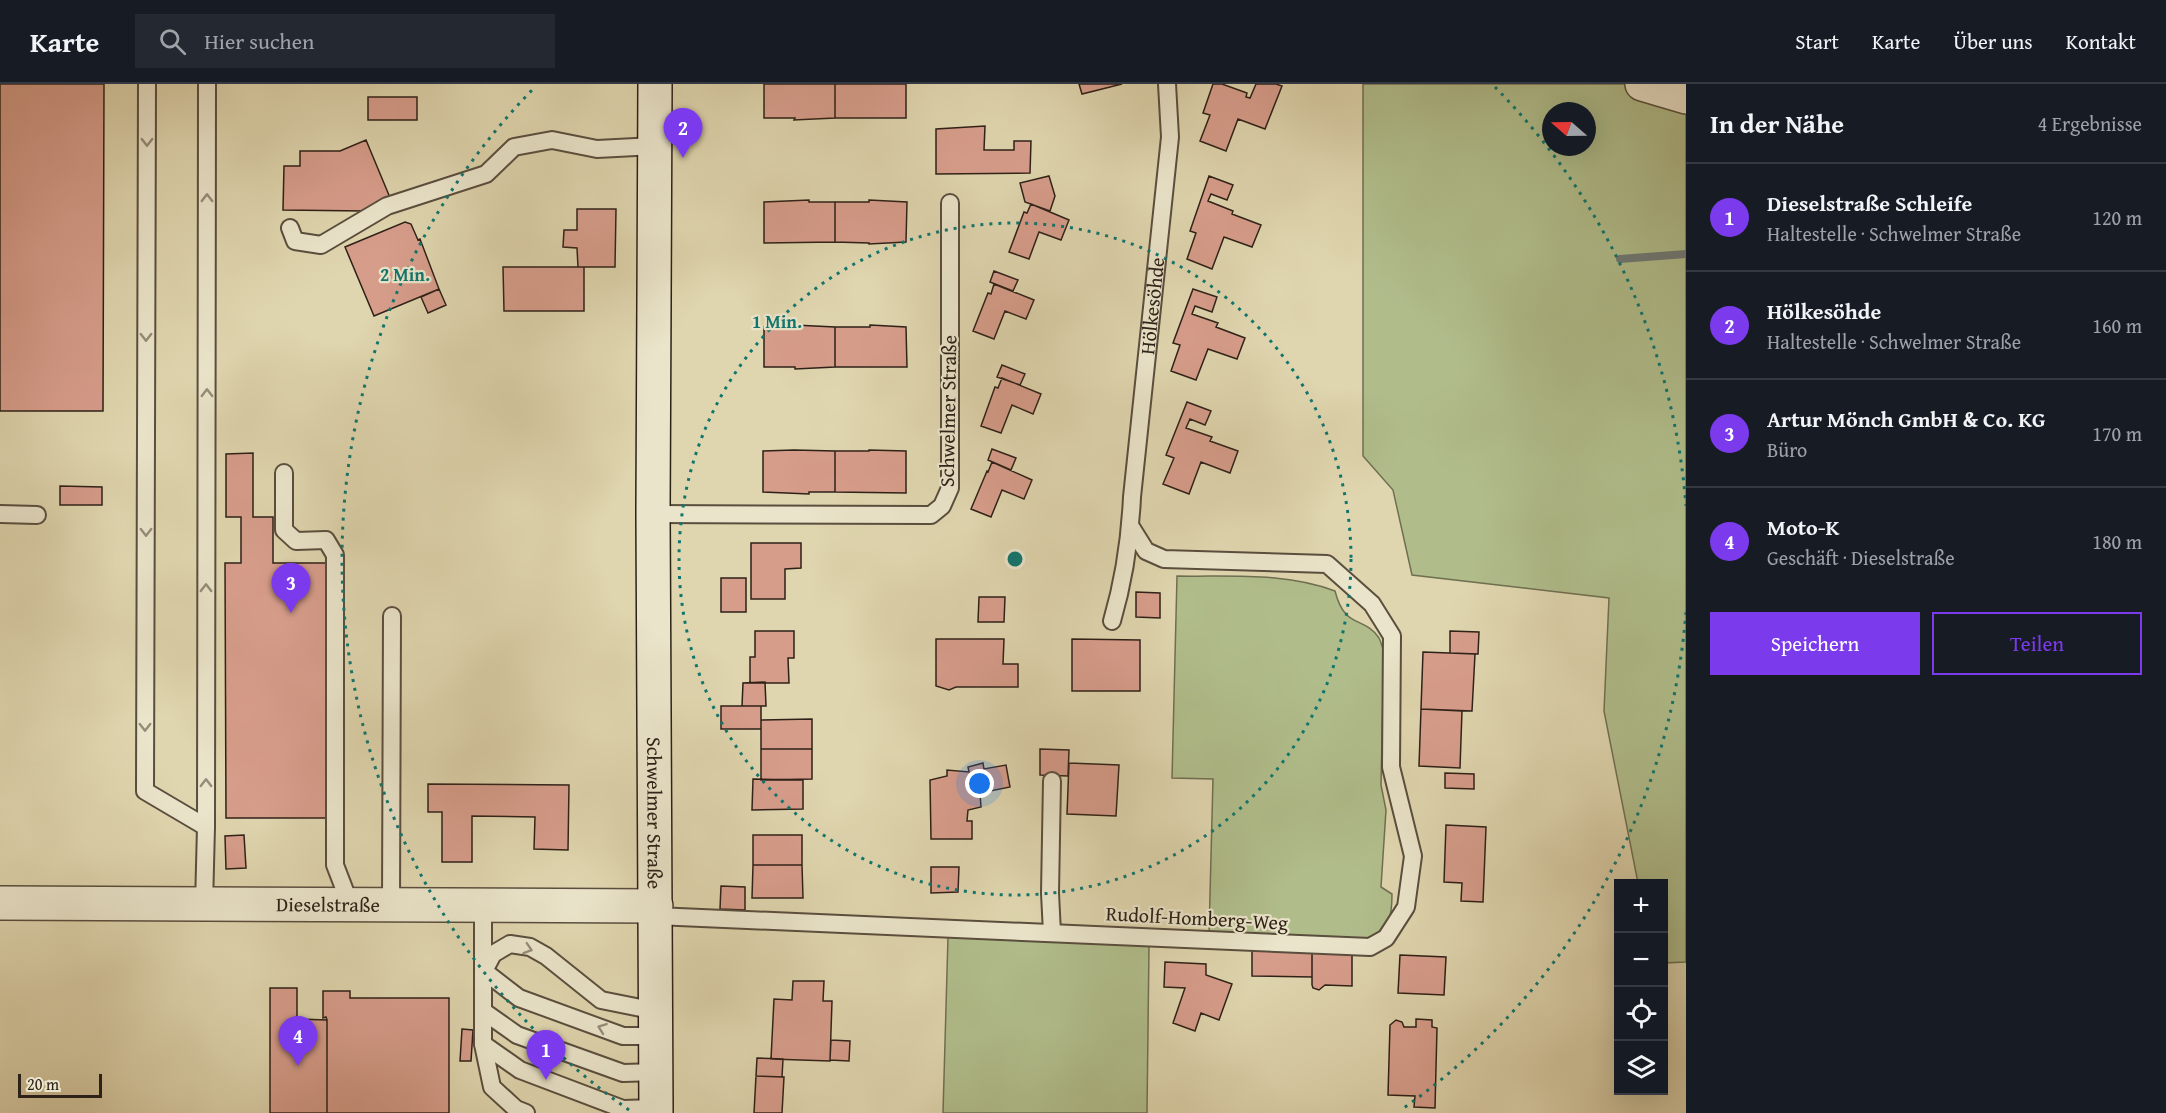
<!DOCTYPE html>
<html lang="de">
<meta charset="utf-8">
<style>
:root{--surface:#171b24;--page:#242831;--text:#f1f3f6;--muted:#9ea1a6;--line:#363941;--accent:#7c3aed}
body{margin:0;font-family:"Gentium Book Plus",serif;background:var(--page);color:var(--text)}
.controls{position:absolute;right:18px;bottom:18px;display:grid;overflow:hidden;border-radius:0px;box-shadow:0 6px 24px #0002}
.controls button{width:54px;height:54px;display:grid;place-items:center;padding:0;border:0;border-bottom:2px solid var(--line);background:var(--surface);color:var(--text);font:30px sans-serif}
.compass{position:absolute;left:1542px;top:18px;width:54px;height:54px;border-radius:50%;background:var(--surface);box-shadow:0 6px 24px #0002;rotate:290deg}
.scale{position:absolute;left:18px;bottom:15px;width:84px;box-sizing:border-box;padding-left:6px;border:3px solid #2e2118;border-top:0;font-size:16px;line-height:21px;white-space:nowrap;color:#2e2118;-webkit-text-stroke:4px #eae4ca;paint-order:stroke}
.you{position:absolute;left:980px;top:700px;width:21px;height:21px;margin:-15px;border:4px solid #fff;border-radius:50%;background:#1a73e8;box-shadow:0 0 0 9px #1a73e833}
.badge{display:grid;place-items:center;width:39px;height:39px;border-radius:50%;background:var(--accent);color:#fff;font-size:20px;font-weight:700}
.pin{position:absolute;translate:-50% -50px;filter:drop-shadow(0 2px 3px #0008)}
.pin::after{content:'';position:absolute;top:32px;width:21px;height:18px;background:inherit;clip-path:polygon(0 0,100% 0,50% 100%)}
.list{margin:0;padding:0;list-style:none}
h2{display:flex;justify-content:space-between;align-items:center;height:78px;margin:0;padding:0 24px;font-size:26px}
h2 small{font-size:20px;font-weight:400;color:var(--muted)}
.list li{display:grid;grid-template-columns:39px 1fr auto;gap:18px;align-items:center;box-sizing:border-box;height:108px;padding:0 24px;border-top:2px solid var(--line)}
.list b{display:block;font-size:22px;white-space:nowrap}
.list p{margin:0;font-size:20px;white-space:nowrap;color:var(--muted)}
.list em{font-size:20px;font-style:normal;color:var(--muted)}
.actions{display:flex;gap:12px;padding:18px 24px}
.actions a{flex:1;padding:14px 0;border:2px solid var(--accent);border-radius:0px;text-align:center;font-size:21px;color:var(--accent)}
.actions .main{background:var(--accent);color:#fff}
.icon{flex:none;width:33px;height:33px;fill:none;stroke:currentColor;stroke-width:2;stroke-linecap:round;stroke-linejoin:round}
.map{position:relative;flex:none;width:1686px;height:1029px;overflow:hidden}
header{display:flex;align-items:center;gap:36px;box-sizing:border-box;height:84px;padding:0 30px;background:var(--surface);border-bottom:2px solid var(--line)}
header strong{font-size:28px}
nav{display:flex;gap:33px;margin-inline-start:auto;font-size:21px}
.search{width:420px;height:54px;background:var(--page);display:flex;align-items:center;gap:15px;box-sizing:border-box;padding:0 21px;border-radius:0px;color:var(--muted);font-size:22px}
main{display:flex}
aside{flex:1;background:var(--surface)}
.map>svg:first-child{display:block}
</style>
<header>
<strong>Karte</strong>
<div class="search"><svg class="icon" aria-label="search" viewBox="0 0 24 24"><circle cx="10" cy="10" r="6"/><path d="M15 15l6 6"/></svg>Hier suchen</div>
<nav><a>Start</a><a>Karte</a><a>Über uns</a><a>Kontakt</a></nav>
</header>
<main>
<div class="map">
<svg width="1686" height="1029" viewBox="0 0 1686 1029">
<rect width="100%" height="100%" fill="#dfd5ae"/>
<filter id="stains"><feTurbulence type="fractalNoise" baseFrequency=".00333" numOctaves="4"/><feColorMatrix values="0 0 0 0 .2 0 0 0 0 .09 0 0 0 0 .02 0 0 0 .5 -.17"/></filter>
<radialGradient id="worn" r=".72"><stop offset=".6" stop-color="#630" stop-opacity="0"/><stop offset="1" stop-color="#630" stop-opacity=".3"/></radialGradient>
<path fill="#b0bd8b" stroke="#6f6f52" stroke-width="1.5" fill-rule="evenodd" d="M1363 0H1686V878L1664 879V800L1638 799 1604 627 1609 514 1412 491 1393 406 1363 372ZM1551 27H1587V63H1551Z
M1177 492C1230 493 1284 488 1335 507 1345 546 1363 531 1379 554 1381 558 1382 563 1384 567L1381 701 1386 726 1381 803 1392 810C1392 834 1390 843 1368 856L1209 850 1213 695 1172 694Z
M948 853 1149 862 1147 1029H943Z"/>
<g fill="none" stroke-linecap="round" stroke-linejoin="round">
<path stroke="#6e7a77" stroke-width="8" d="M1620 175 1686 170"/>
</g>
<path fill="#d79d8b" stroke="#2e2118" stroke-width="1.5" d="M0 0H104L103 327H0Z
M764 0H835V34L794 36 795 34H764Z
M835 0H906V34H835Z
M1079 0H1122L1082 10Z
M1213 0H1222L1247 9 1246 13 1250 14 1256 0H1276L1282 2 1265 45 1238 35 1226 67 1200 57 1210 31 1203 29Z
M368 13H417V36H368Z
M985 42 984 66H1014V57H1031L1030 89 936 90V45Z
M366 56 391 116 365 127 283 126 284 82H300V67H340Z
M1049 92 1055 112 1050 127 1025 118 1020 99Z
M1209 92 1233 101 1227 116 1211 110 1208 117 1233 127 1232 130 1261 141 1252 163 1224 153 1212 185 1187 175 1196 149 1190 147Z
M809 116V118H835V158L764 159V118Z
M869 116 907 118 906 158 869 160V159L835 158V118H869Z
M1031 120 1069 136 1061 156 1039 148 1029 175 1009 168 1024 128 1027 129Z
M577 125H616L615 183H578L577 164 563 163 564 146H577Z
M405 138 411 140 418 156 420 155 439 205 374 232 345 163Z
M503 183H584V227H504Z
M994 187 1018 196 1013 207 990 198Z
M994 200 1034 216 1026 235 1005 227 994 255 973 247 988 209 991 210Z
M439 205 446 221 428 229 421 213Z
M1193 205 1217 213 1212 228 1195 222 1192 230 1218 239 1216 243 1245 254 1237 275 1208 265 1196 296 1171 287 1180 261 1173 259Z
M794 241 835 243V283L795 285V283H764V243H794Z
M870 241 906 243 907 283H835V243H870Z
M1002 281 1025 290 1020 301 997 293Z
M1002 294 1041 310 1033 330 1012 321 1001 349 981 342 995 303 998 304Z
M1187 318 1211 327 1205 341 1190 335 1186 344 1212 353 1210 357 1238 367 1230 389 1201 378 1189 410 1163 400 1174 374 1166 371Z
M992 365 1016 374 1011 386 988 376Z
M794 366 835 367V408H809V410L763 408V367Z
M869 366 906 367V409L835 408V367H869Z
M253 369V433H273V479H326L327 734H226L225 479H241V433H226V370Z
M992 378 1032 396 1024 415 1002 406 991 433 971 425 987 387 988 388Z
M60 402 102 403V421H60Z
M751 459H801V484L785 485V515H751Z
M721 494H746V528H721Z
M1136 508 1160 509V534L1136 533Z
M979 513H1005L1004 538H978Z
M755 547H794V574H788L789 599H750V573H755Z
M1450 547 1479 548 1478 570 1450 569Z
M936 555H1004L1003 580H1018V603H956L949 606 936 602Z
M1072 555 1140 556V607H1072Z
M1423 568 1475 570 1472 627 1421 625Z
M765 598 766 622H742L743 599Z
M721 622H761V645H721Z
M1421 625 1462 627 1460 684 1419 682Z
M812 635V665H761V636Z
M761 665H812V695L761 696Z
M1040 665 1069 666 1068 692 1040 691Z
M983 679 984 685 1006 681 1010 703 980 709 981 723 968 726 967 737H972V755H931L930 696 947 692V686L969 688 968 683Z
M1069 679 1119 681 1116 732 1067 730Z
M1445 689 1474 690V705L1445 704Z
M753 695 803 696V725L752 726Z
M428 700 569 701 568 766 534 765 535 733 472 732V778H442V728H428Z
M1446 741 1486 743 1483 818 1461 817 1462 799 1444 798Z
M244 751 246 784 226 785 225 752Z
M753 751H802V781H753Z
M753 781H802L803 814H752Z
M931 783H959L958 808 931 809Z
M721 802 745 803V826L720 825Z
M1252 865 1312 867V893L1252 892Z
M1312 867 1352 868V902L1325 901 1319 906 1313 904 1312 901Z
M1400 871 1446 873 1444 911 1398 909Z
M1165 878 1206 880V891L1232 900 1219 936 1201 929 1195 947 1173 939 1185 904 1164 903Z
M793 897H824L823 917H832L830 977 771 975 774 915 792 916Z
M270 904H297V935L327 936V1029H270Z
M323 907H350V914H449V1029H327V936L326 933 323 934Z
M1416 935 1432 936V943L1437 944 1435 1024 1414 1023 1415 1012 1388 1011 1390 941 1396 936 1402 938 1404 943H1416Z
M462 945 473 946 471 977H460Z
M831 956 850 957 849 977 830 976Z
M757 974 783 975 782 993 756 992Z
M756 992 784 993 782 1029H754Z"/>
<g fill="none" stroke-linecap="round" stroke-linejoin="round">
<g stroke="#5a4e3e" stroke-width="20">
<g id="lane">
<path d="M147 0 145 707 206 743"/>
<path d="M290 144 295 157 321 161 387 122 486 90 514 63 552 56 597 65 655 62"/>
<path d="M284 389V446L296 457 326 456 335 471V781L350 820"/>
<path d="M0 430 37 431"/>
<path d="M653 430 931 431 942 422 950 404V119"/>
<path id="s1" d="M1112 537C1124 496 1130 456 1132 413L1170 53 1167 0"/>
<path d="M391 820 392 532"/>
<path d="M204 821 206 743 207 0"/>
<path d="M483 822V960L492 1003 516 1025 526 1029"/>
<path d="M656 832 1370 863 1386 854 1406 823 1413 772 1391 683 1392 552 1372 520 1327 480 1164 475 1146 467 1131 443"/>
<path d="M1052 849 1050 809 1052 697"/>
<path d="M484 887 493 870 510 860 530 863 546 872 601 916 656 927"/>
<path d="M484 887 519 914 623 952H656"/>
<path d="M483 927 517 951 623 989 657 988"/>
<path d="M483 960 520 986 623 1025 656 1024"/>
</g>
</g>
<g stroke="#5a4e3e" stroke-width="36">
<g id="street">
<path d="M1642 0 1686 13"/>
<path id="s2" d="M0 819 656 822"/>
</g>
</g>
<g stroke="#2e2118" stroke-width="36">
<g id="secondary">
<path id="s3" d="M655 0 653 430 656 1029"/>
</g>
</g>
<use href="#lane" stroke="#eae4ca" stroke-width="16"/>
<use href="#street" stroke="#eae4ca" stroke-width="33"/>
<use href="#secondary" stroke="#eae4ca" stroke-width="33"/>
</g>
<defs><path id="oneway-chevron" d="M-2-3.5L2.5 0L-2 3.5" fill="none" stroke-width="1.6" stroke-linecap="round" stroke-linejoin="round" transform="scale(1.5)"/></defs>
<g stroke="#958c7a">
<use href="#oneway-chevron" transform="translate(147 58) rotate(90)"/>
<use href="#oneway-chevron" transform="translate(207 114) rotate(-90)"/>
<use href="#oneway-chevron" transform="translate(146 253) rotate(90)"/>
<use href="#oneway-chevron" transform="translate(207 309) rotate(-90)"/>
<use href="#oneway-chevron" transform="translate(146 448) rotate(90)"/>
<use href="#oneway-chevron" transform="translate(206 504) rotate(-90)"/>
<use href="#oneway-chevron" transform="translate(145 643) rotate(90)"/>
<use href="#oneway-chevron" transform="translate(206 699) rotate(-90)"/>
<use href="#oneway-chevron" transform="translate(528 865) rotate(18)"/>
<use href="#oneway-chevron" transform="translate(602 944) rotate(-160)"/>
</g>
<g fill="none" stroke="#0f766e" stroke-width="3" stroke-dasharray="3 6">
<circle cx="1015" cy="475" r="336"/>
<path d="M1686 528A673 673 0 0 1 1401 1026M629 1026A673 673 0 0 1 535 3M1495 3A673 673 0 0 1 1686 422"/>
</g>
<g text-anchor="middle" stroke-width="4.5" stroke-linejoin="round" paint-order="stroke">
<g font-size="20" fill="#2e2118" stroke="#eae4ca">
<text dy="7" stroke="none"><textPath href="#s1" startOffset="318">Hölkesöhde</textPath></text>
<text transform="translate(948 327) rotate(-89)" y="7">Schwelmer Straße</text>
<text dy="7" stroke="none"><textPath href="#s3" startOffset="729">Schwelmer Straße</textPath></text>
<text dy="7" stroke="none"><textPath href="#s2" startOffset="328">Dieselstraße</textPath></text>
<text transform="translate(1197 834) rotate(3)" y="7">Rudolf-Homberg-Weg</text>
</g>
</g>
<circle cx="1015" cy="475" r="9" fill="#0f766e" stroke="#eae4ca" stroke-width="3"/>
<g font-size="18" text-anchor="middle" font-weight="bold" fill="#0f766e" stroke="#eae4ca" stroke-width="4.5" stroke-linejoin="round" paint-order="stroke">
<text x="405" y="197">2 Min.</text>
<text x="777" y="244">1 Min.</text>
</g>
<rect width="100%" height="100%" filter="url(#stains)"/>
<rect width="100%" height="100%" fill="url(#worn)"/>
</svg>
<div class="controls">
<button>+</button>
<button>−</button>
<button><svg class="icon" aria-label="locate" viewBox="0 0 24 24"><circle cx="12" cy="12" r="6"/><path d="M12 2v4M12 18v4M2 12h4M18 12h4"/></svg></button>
<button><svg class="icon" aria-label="layers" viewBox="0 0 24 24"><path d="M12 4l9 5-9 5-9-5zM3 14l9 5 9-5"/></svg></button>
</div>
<svg class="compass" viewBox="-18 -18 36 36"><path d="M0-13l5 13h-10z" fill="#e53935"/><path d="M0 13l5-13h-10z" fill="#9ea1a6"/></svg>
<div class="scale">20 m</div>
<div class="you"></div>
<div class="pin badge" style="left:546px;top:996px">1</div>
<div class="pin badge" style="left:683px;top:74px">2</div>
<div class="pin badge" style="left:291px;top:529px">3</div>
<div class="pin badge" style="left:298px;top:982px">4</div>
</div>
<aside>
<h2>In der Nähe<small>4 Ergebnisse</small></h2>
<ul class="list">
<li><span class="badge">1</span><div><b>Dieselstraße Schleife</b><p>Haltestelle · Schwelmer Straße</p></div><em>120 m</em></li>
<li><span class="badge">2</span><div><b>Hölkesöhde</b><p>Haltestelle · Schwelmer Straße</p></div><em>160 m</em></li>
<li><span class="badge">3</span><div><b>Artur Mönch GmbH &amp; Co. KG</b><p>Büro</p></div><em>170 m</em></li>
<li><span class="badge">4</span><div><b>Moto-K</b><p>Geschäft · Dieselstraße</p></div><em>180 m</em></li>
</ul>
<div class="actions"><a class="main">Speichern</a><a>Teilen</a></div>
</aside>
</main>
